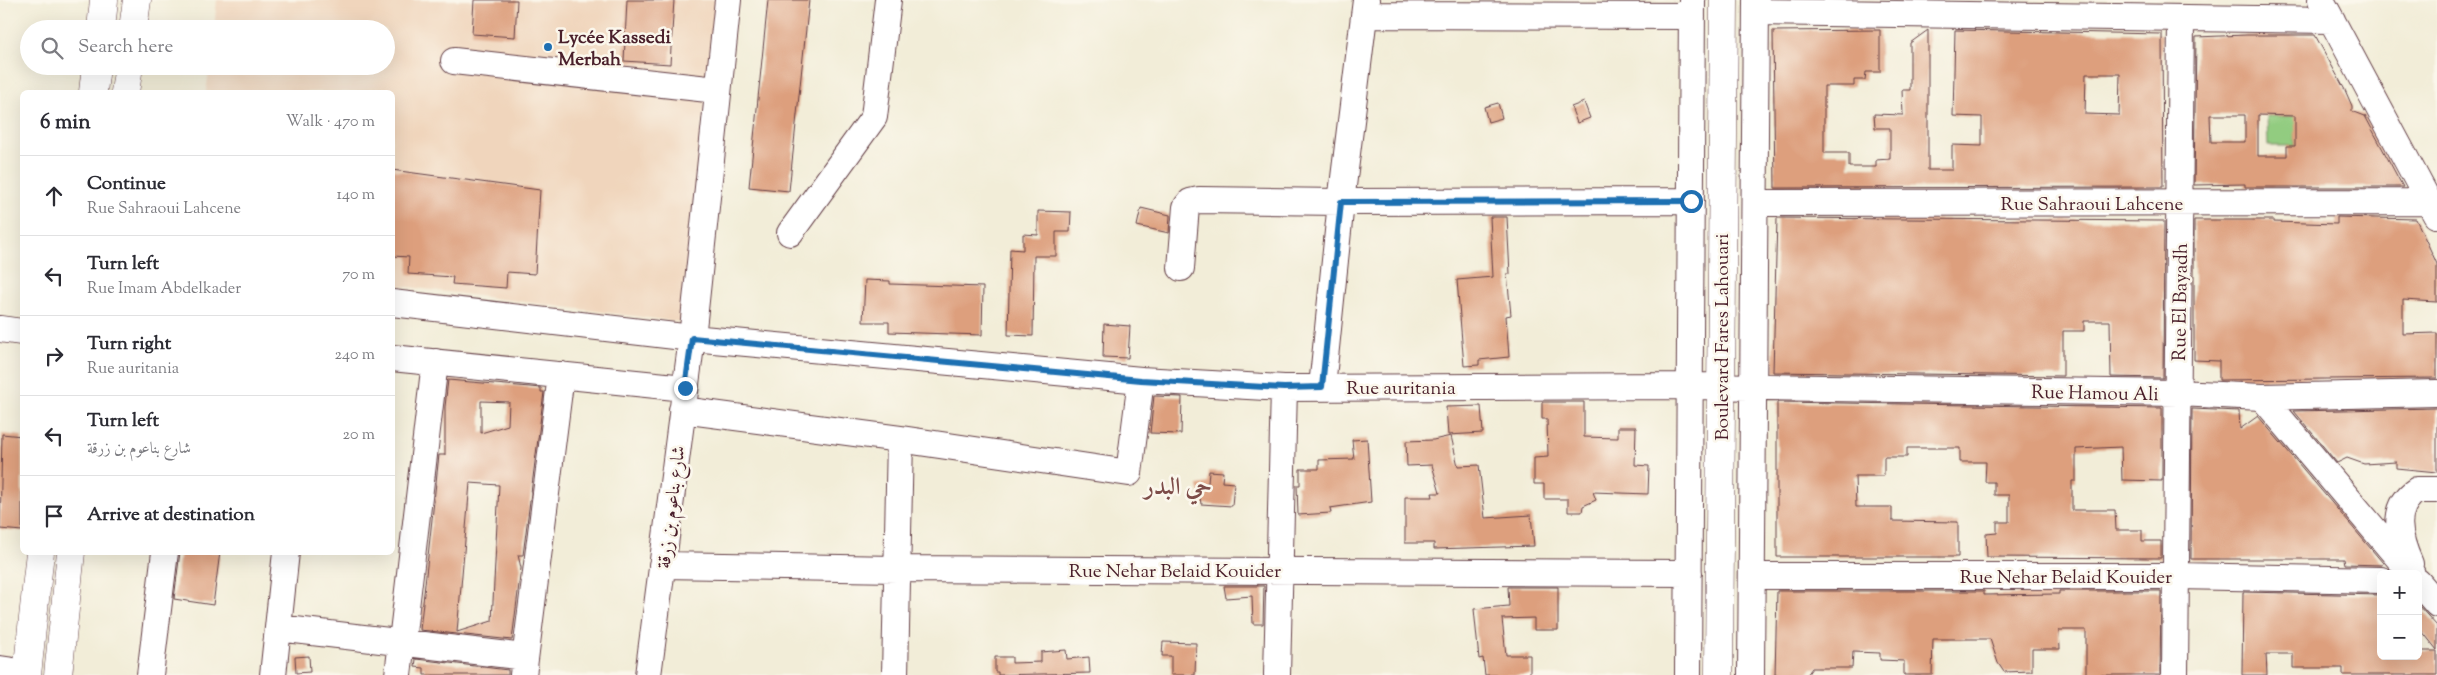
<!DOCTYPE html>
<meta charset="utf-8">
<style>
:root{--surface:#fff;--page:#f7f7f7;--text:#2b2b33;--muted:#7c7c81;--line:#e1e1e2}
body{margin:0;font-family:"Sorts Mill Goudy",Amiri,serif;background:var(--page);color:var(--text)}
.controls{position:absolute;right:15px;bottom:15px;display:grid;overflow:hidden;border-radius:8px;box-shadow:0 5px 20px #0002}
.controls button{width:45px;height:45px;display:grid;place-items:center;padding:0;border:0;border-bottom:1px solid var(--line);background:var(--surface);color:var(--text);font:25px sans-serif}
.stop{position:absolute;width:15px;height:15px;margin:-11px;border:4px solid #1f6fb2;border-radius:50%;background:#fff}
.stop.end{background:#1f6fb2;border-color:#fff;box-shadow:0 1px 5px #0008}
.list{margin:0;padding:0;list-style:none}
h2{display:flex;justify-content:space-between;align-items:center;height:65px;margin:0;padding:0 20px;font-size:21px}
h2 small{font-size:16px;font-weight:400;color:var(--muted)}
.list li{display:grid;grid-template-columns:32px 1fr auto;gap:15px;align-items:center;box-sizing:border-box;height:80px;padding:0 20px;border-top:1px solid var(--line)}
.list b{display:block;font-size:19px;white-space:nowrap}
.list p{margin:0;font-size:16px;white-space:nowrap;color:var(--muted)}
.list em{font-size:16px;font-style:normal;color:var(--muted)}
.icon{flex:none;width:28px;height:28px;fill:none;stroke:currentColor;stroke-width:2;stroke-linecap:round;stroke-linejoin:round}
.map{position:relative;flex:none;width:2437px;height:675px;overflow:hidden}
.search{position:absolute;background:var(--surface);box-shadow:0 5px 20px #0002;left:20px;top:20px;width:375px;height:55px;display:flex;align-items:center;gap:12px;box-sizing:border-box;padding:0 18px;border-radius:28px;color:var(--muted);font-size:19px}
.panel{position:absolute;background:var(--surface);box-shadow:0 5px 20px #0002;left:20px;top:90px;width:375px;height:465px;border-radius:8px}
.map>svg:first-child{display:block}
</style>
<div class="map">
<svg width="2437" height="675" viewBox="0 0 2437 675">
<rect width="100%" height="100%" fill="#fbf7ec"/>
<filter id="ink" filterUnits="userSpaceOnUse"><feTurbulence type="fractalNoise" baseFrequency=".02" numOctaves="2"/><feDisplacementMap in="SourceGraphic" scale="10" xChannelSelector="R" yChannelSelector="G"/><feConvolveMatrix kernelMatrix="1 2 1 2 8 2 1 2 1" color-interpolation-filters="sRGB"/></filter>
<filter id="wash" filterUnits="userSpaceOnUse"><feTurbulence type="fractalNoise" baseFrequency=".0096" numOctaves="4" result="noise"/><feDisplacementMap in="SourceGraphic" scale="20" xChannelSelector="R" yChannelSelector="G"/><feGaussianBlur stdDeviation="1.12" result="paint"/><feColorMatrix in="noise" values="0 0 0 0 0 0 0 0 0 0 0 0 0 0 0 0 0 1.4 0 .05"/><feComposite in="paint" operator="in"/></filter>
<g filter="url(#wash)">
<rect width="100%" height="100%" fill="#f2edd8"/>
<path fill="#f0d5bc" d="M217 0H716L680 322 393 285 392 92H206L210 66H386V29H214Z"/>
<path fill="#92cc80" stroke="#6e7656" d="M2267 116H2296L2295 146H2268Z"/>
<g id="blocks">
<path fill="#dd9f7d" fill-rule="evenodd" d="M474 0H517L515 37 472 34Z
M627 0H674L670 64 624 61Z
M768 0H809L789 191 749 187Z
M1880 30V72H1866L1865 80H1854V86H1824V153H1849V167H1876V160L1890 159V128H1875L1874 114 1903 115 1902 90H1910V43L1928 30V170H1952V145L1982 146V117L1953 116 1955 30 2162 34 2163 187 1775 188 1773 31ZM2086 74H2120L2119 115 2085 114Z
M2246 35H2315L2345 90 2352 106V111L2365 116 2403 187H2245V184L2194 185 2196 37ZM2210 115H2245V142H2211ZM2258 115 2295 116V146H2287V156H2258Z
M1584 102 1590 118 1577 123 1571 107Z
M1498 103 1502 118 1488 122 1484 107Z
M392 170 540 190 535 274 507 272 506 288 452 284 453 277 408 274 409 257 392 256Z
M1141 208 1170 215 1169 233 1137 226Z
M1038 211 1071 212 1070 232H1056V256H1034L1033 336 1008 335 1010 249 1023 250V234L1038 235Z
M1490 217H1507L1510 274H1507L1511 315 1506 316 1509 357 1479 360V365L1464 366 1457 280 1493 277Z
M2337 217 2416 219 2437 264V302L2403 300V334L2437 333V378L2219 380V361L2194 360V220H2274V222L2337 224Z
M1777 218 2164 221 2163 378 2111 377 2110 321H2084V331H2063V376L1773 372Z
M865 280 890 281V284L983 287 982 335 889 332V322H863Z
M1104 324 1130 326 1128 358 1103 357Z
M448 380 541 388V392H544L523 555H518L521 568 512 640 420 630 439 455H445V407ZM481 401 509 402 508 425 481 433ZM470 483 499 485 492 621 457 632Z
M1154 396 1182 397 1181 434 1150 433Z
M1542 402H1584V437L1618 438V427H1636L1635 465 1649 466 1648 494 1593 492 1596 500 1583 506 1582 512H1568V499H1544V484H1534V458L1548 457 1547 419H1542Z
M1777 402 2162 408V481L2122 480 2121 447 2076 449V481H2072V510H2115L2116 530H2142V541H2161V558L1987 557 1986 534 1997 533V522H2009V495H1994V482H1985L1986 462H1960V448H1907V457H1884V476H1855L1856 507H1892V521L1958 522V557H1777Z
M1481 406 1483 433 1448 435 1446 407Z
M2437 408V472L2396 468V462L2364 464 2347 458 2337 463 2294 411Z
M2192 409 2239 411 2240 429 2258 416 2383 563 2382 565 2345 564 2344 559H2191Z
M2 434 22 436V531L0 529Z
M1451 436 1458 466 1479 465 1485 518 1531 515 1534 546 1434 549V543H1405V497H1433L1432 493H1440L1432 465 1407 466 1406 441 1433 440Z
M1367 439 1371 502 1330 508 1331 513 1298 515 1297 485H1300V469H1319V460L1354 459 1352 440Z
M1209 471 1223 472 1222 482 1234 483 1232 506 1201 504 1198 485 1208 483Z
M180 552H220L213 605 174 599Z
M1224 586H1264L1263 624H1253L1252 596 1226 598Z
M1508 587H1558V630H1534V618L1502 619 1506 655H1530V675H1485L1483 658 1479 659 1474 609 1509 606Z
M1777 591H1984V595L2059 594V591H2161L2160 675H2086V630H2059L2060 649H2032V671L2004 672 1998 663 1990 639H1933L1932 675H1904V661L1880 660V653L1853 652 1852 668H1812L1807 675H1775Z
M2243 592 2381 595V656H2418V651H2437V675H2343V668H2293V654H2266L2267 675H2242Z
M2418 605 2437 626V650L2418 626Z
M1163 642 1196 643 1195 675H1171V656H1162Z
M1066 650 1067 659 1089 657 1090 673 998 675V672H995V657H1012V663L1041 662V652Z
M309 656 310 672 296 673 295 657Z
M416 659 508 670V675H424V668L415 667Z"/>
</g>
</g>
<g filter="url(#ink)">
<use href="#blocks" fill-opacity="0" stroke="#633e45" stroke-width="1"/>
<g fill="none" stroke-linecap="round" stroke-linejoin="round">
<g stroke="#633e45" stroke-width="28">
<path id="minor" d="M2321 0 2436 215
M1756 12 2332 20
M1364 15 1692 16
M454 61 717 90
M1755 203 2429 202
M790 233 874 117 888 0
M1181 268 1186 207 1190 202 1199 200 1341 202 1691 201
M392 303 692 338 1141 380 1284 388 1691 386 2178 393 2262 397 2437 393
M0 329 22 332
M392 358 685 388
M1322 387 1341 202 1366 0
M2262 397 2412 574
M682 410 900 439 1129 473 1141 380
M2410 564C2399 539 2390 508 2417 490H2437
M662 565 896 569 1689 573
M1752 576H2177L2381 580
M2418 582 2437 604
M278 628 525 657
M0 669 27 673
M150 675 165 552
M273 675 286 552
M398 675 435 362
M523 675 561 375
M648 675 692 338 728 0
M895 675 900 439
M1277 675 1284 388
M1688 675 1692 0
M1751 675 1756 0
M2175 675 2181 19"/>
</g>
<g stroke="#633e45" stroke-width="29">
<path id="major" d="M1719 675 1724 0"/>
</g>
<g stroke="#633e45" stroke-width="29">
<path id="highway" d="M101 29 104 0
M133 29 137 0
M93 92 96 66
M125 92 129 66
M27 675 40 552
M58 675 71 552"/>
</g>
<use href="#minor" stroke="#fff" stroke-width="26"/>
<use href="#major" stroke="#fff" stroke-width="28"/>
<use href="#highway" stroke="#fff" stroke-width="28"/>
</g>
</g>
<g fill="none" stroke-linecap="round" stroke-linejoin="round" filter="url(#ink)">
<path stroke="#1f6fb2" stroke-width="6" d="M685 388 692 338 1141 380 1284 388 1322 387 1341 202 1691 201"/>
</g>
<circle fill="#1f6fb2" stroke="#fbf7ec" stroke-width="2" cx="548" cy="47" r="5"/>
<g text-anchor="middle" stroke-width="5" stroke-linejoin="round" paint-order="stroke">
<g font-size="19" font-weight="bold" fill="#4a1f2b" stroke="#fbf7ec" text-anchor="start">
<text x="558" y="43">Lycée Kassedi<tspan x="558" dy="22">Merbah</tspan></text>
</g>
<g font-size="19" fill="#4a1f2b" stroke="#fbf7ec">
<text x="2092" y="210">Rue Sahraoui Lahcene</text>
<text transform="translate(2179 302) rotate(-89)" y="7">Rue El Bayadh</text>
<text transform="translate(1721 337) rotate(-90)" y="7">Boulevard Fares Lahouari</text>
<text x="1401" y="394">Rue auritania</text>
<text transform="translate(2095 392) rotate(1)" y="7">Rue Hamou Ali</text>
<text transform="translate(670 507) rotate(-83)" y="7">شارع بناعوم بن زرقة</text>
<text x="1175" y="577">Rue Nehar Belaid Kouider</text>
<text x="2066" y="583">Rue Nehar Belaid Kouider</text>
</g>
<g font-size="24" font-weight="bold" fill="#7d4c48" stroke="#fbf7ec">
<text x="1178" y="494">حي البدر</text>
</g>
</g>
</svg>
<div class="controls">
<button>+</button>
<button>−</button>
</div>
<div class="stop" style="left:1691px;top:201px"></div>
<div class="stop end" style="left:685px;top:388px"></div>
<div class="search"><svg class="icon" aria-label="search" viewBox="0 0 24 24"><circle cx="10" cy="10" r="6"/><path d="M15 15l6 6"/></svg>Search here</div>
<section class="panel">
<h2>6 min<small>Walk · 470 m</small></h2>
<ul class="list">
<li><svg class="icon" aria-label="ahead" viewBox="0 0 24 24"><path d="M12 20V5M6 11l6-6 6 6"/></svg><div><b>Continue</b><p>Rue Sahraoui Lahcene</p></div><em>140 m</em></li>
<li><svg class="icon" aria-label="left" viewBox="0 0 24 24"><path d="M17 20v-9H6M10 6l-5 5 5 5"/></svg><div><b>Turn left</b><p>Rue Imam Abdelkader</p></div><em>70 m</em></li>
<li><svg class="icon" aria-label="right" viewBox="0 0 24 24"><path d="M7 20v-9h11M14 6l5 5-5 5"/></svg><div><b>Turn right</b><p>Rue auritania</p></div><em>240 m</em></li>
<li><svg class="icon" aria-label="left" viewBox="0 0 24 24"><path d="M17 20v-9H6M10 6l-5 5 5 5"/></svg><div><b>Turn left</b><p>شارع بناعوم بن زرقة</p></div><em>20 m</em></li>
<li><svg class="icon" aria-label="arrive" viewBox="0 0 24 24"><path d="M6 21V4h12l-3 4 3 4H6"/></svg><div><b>Arrive at destination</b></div></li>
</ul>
</section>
</div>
